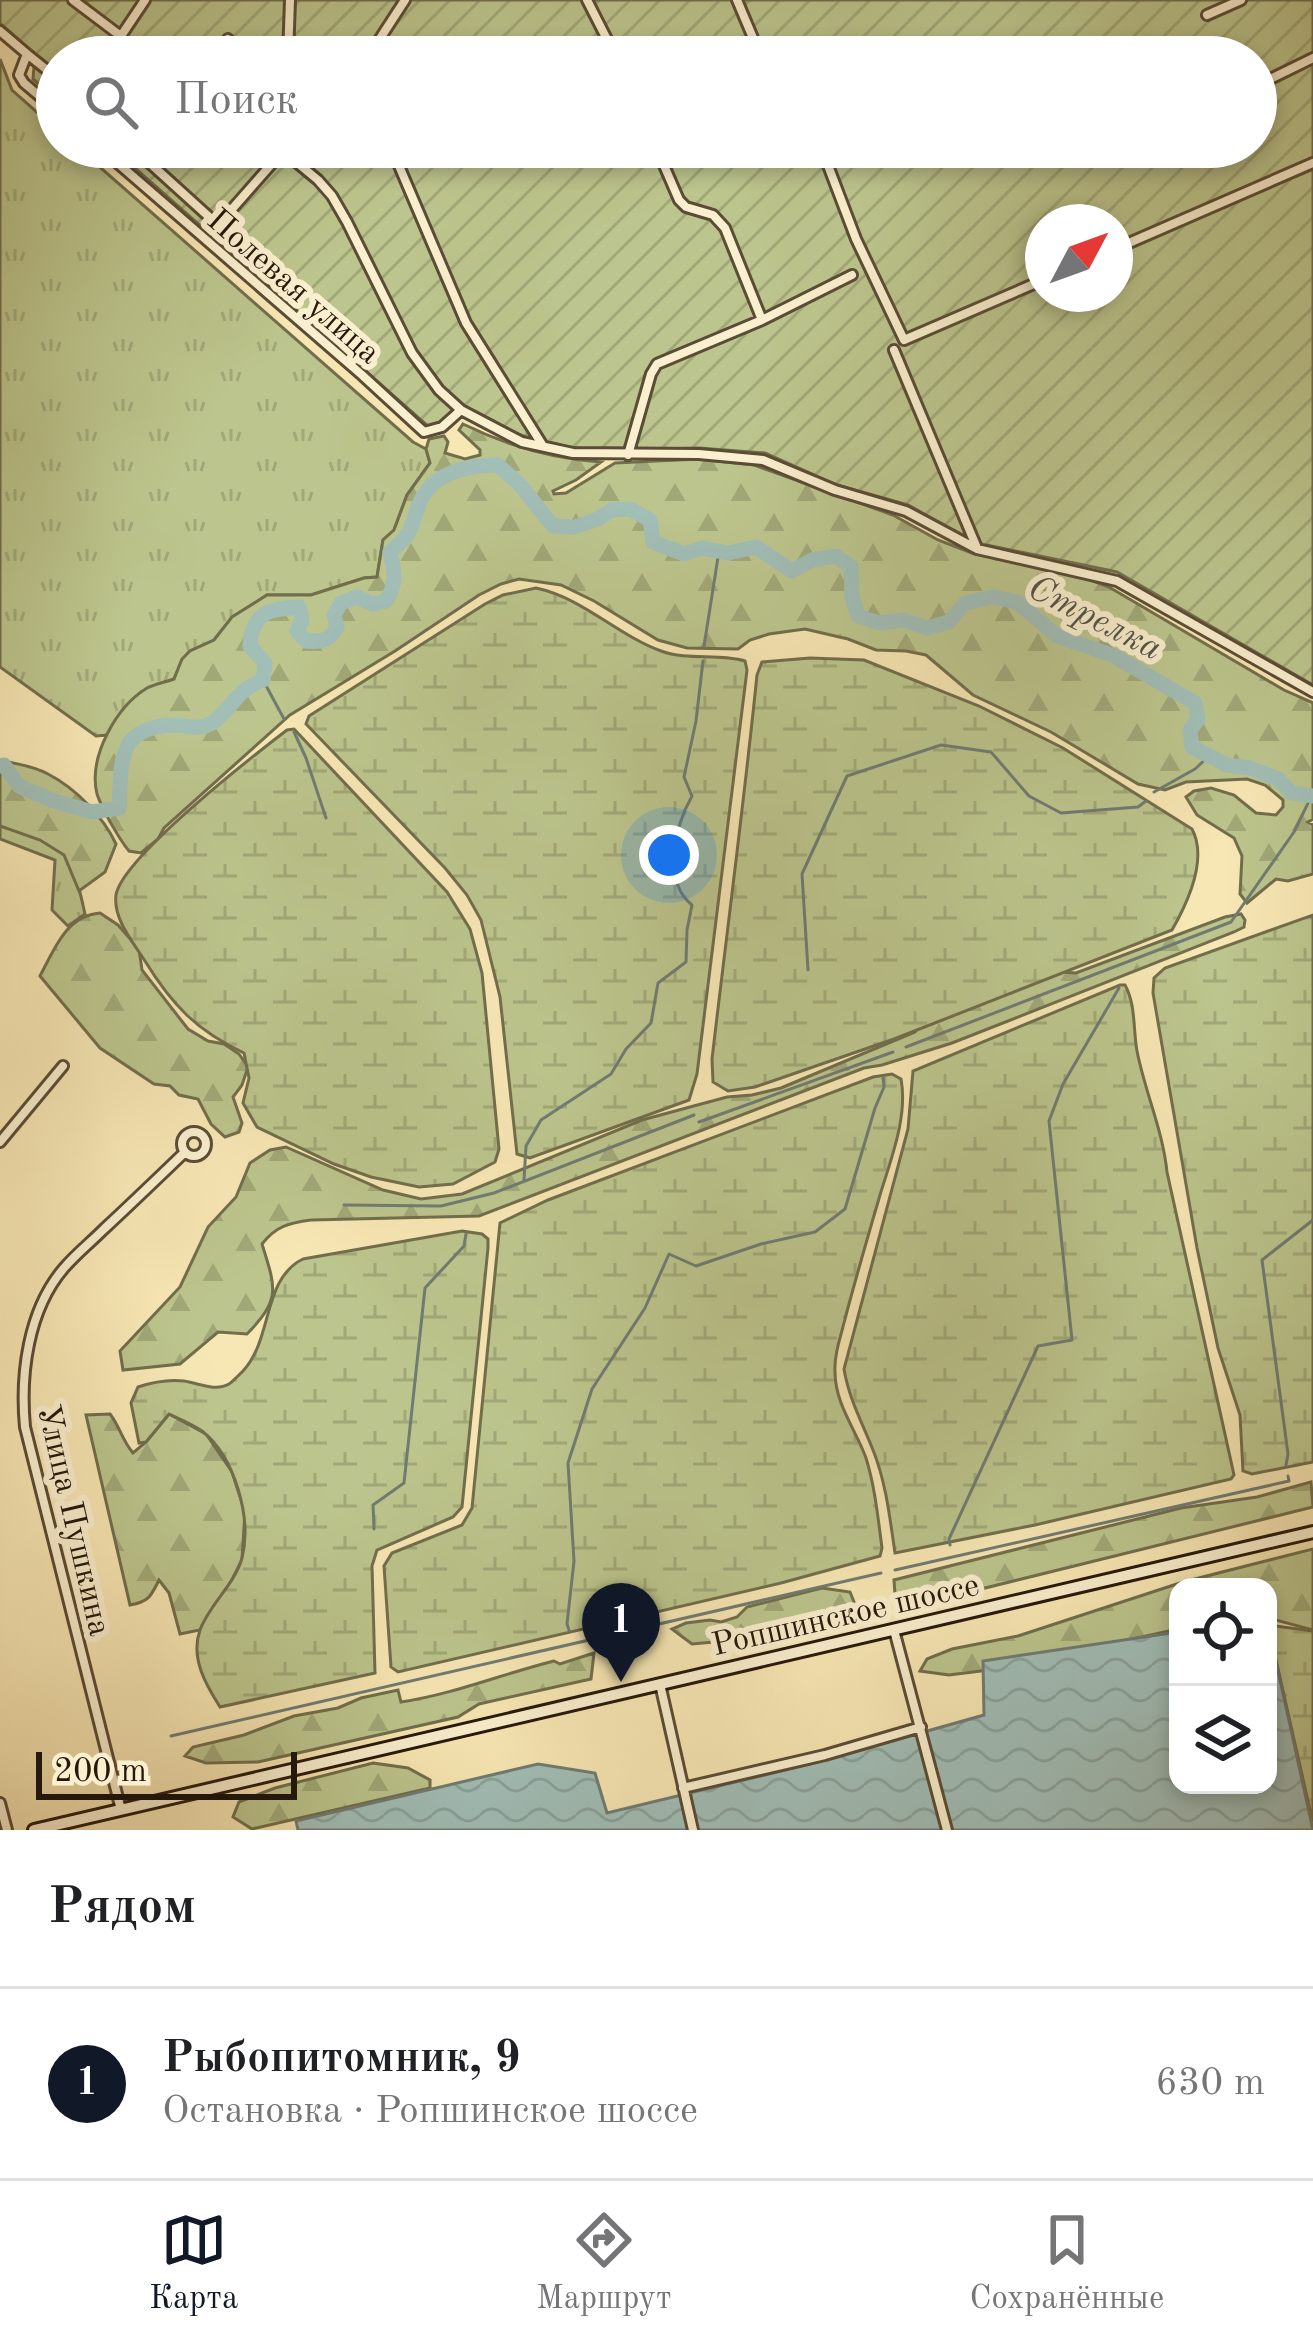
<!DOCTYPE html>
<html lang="ru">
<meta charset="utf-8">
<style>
:root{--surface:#fff;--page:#f6f6f6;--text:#202124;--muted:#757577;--line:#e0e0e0;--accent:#111827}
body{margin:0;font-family:"Old Standard TT",serif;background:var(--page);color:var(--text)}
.controls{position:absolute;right:36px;bottom:36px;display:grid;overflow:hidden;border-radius:24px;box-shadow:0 6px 18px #0003}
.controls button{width:108px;height:108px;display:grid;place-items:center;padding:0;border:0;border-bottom:3px solid var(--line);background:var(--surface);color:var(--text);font:60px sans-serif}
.compass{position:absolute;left:1025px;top:204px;width:108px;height:108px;border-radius:50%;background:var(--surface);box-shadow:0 6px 18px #0003;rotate:49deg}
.scale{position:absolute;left:36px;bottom:30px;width:261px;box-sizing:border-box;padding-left:12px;border:6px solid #26180b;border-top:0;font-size:33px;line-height:42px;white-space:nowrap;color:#26180b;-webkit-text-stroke:9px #faefce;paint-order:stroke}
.you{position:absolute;left:669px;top:855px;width:42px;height:42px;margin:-30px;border:9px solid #fff;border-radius:50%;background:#1a73e8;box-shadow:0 0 0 18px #1a73e833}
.badge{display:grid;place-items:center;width:78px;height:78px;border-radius:50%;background:var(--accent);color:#fff;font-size:39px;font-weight:700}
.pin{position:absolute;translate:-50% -99px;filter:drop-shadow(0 3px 6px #0008)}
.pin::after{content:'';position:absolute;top:63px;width:42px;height:36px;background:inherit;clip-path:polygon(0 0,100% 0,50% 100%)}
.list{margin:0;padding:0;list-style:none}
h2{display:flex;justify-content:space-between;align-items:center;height:156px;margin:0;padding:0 48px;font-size:51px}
h2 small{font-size:39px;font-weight:400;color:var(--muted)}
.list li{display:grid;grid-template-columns:78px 1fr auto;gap:36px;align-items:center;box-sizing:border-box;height:192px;padding:0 48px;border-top:3px solid var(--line)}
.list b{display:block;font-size:45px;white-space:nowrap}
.list p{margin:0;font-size:39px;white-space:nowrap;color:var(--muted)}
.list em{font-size:39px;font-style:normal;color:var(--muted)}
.icon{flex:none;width:66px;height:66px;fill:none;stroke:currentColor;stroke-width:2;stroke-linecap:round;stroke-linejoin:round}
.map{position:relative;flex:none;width:1313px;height:1830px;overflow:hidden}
.search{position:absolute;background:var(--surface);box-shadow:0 6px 18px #0003;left:36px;right:36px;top:36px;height:132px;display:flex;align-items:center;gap:30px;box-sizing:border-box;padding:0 42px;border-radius:66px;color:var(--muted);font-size:45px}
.sheet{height:348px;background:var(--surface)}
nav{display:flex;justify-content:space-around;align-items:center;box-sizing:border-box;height:168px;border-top:3px solid var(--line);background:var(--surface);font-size:33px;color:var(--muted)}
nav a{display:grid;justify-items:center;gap:6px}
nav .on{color:var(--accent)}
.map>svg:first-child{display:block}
</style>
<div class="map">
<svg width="1313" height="1830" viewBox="0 0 1313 1830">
<defs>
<pattern id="grass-tufts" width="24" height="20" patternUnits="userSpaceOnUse" patternTransform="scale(3)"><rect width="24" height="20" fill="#bcc58d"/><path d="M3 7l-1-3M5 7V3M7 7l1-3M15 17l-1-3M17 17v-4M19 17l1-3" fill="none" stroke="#a1a878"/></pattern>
<pattern id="forest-firs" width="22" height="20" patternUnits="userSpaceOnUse" patternTransform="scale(3)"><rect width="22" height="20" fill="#bcc58d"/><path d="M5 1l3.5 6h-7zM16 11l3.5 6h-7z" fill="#a1a878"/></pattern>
<pattern id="wetland-marsh" width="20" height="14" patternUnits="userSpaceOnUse" patternTransform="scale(3)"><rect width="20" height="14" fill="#bcc58d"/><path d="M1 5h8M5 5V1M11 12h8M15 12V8" fill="none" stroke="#a1a878"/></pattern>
<pattern id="garden-furrows" width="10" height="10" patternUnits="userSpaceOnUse" patternTransform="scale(3)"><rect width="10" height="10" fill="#bcc58d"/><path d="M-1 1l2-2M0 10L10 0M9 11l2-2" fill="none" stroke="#a1a878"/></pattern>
<pattern id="water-waves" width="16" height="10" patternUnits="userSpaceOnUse" patternTransform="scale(3)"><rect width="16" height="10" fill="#a1beb7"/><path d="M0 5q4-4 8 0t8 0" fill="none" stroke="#8aa39c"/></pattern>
</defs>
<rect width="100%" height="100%" fill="#f7e7b4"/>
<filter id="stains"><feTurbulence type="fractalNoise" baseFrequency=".00167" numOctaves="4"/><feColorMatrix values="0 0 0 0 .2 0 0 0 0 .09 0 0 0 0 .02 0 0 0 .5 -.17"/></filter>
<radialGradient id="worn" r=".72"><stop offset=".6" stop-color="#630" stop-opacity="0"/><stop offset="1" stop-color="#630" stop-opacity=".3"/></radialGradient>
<path fill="url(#grass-tufts)" stroke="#716e4c" stroke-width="3" d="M0 59 12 90 57 130V147H77L413 442 426 449 430 463 407 495 394 530 383 540 377 577 364 578 311 595H267L233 617 214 640 190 651 182 660 174 679C140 689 125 705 108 735L96 736 0 667Z
M0 826C19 831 52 839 65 856 76 871 81 896 85 914L68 926 52 910 55 860 0 839Z"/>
<path fill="url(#forest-firs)" stroke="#716e4c" stroke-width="3" d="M463 424C508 446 551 459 601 462L576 480 553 491 554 494 566 493 615 463 698 459 754 465 893 515 938 540 972 553 1085 578 1109 587 1284 690 1313 703V819L1308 822 1313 825V874L1288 881 1276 879 1247 903 1240 894 1242 856 1234 838 1197 815 1186 797 1194 791 1211 788 1234 795 1256 813 1276 815 1283 807V800L1265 785 1247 779 1186 782 1165 790 1138 784 1051 732 973 695 926 655 906 651 876 650 848 639 805 629 769 634 750 640 738 649 687 648 658 640 594 601 561 585 519 579 501 584 479 595 395 651 290 715 164 828 158 839 141 853 129 851C119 839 102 809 97 794 88 757 116 707 147 688 155 684 166 682 174 679L182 659 190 651 214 640 232 617 267 595H311L364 578 377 577 383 540 394 530 407 495 430 463 426 449 429 439 444 436 448 442 445 453 465 459 480 455V450L459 430Z
M0 760C16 764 34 766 48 774 75 788 103 816 116 844L105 872 79 891 64 855 40 840 0 826Z
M100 913 118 925 139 949 142 970 188 1029 208 1041 224 1044 239 1054 248 1067 242 1085 233 1097 242 1123 239 1132 225 1137 211 1124 198 1099 179 1095 170 1086 154 1084 100 1048 40 976C55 948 66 916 100 913Z
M1241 914 1245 920 1244 927 1234 932 952 1043 882 1065 864 1068 479 1216 311 1220C289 1223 276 1226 262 1244 276 1289 281 1299 247 1334L218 1332 180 1364 123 1370 120 1351 180 1287 208 1227 236 1197 250 1163 270 1150 286 1147 383 1190 421 1199 462 1194 642 1120 727 1097 752 1095 781 1088 915 1032 921 1022 1060 972 1076 973 1225 917Z
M110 1414C120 1427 122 1440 133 1453L146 1442 169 1414 206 1434 232 1472 245 1512 242 1560 215 1613 200 1630 180 1634 169 1593 159 1580C151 1596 149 1602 130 1605L86 1415Z
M1311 1482 1313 1507 896 1610 894 1580 1181 1508 1257 1497Z
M1313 1549V1630L1268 1618V1587H1178V1629L997 1669 949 1675 920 1671 927 1659 952 1649 1018 1636 1183 1582Z
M822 1588 850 1592 854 1602 847 1618 771 1637 692 1644 672 1629 686 1623 710 1620 721 1622 737 1617 747 1607Z
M594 1653 591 1679 479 1704 458 1717 258 1762 206 1763 185 1756 193 1747 244 1735 294 1716 338 1708 361 1698 398 1690 401 1702C454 1694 502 1674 554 1661L560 1664Z
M373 1763 408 1768 430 1780V1788L252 1829 233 1817 239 1802 275 1788Z"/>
<path fill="url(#wetland-marsh)" stroke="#716e4c" stroke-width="3" d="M536 588C583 598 617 635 661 651 688 661 718 653 745 661L747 670 697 1074 689 1100 530 1158 517 1154 500 997 481 920 467 895 445 868 306 724 309 716 485 604 503 595Z
M810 658 864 660 979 706 1063 748 1192 829C1208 859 1188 902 1172 930L894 1039 755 1087 728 1091 713 1082 712 1059C727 931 744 803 757 675L762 662Z
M294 729 447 892 470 929 482 973 499 1149 495 1162 453 1184 419 1187 371 1177 334 1164 257 1127 243 1103 249 1078 244 1053C197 1031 172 1005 145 961 133 942 113 919 116 895 122 858 253 756 287 730Z
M1313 915V1462L1252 1474 1243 1471 1240 1415 1218 1348 1197 1248 1153 993 1154 978 1165 968Z
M1120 985H1125C1136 1005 1133 1029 1137 1051 1145 1092 1163 1131 1167 1172L1234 1475 1231 1479 1035 1525 895 1553C890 1519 886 1482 873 1450 862 1422 849 1399 844 1369L908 1129 913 1071Z
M892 1074 901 1079C908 1116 891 1159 880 1195 868 1236 856 1277 845 1319 841 1336 834 1354 835 1372 835 1404 856 1430 866 1458 875 1487 878 1518 882 1548L880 1556 781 1583 398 1672 391 1667 384 1566 392 1553 462 1525 472 1508 500 1223 548 1200 873 1077Z
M462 1231 482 1234 488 1239V1248L462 1507 453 1517 377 1550 372 1566 375 1673 220 1707C206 1685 190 1658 200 1630 209 1605 235 1584 242 1558 252 1518 235 1457 202 1431 192 1424 180 1419 169 1414L146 1442 139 1443 131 1403 138 1387C153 1382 167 1379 184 1381 198 1383 215 1392 229 1384 231 1383 242 1372 243 1371 273 1339 262 1279 303 1259Z
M1268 1625 1313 1631V1822L1310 1810Z"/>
<path fill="url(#garden-furrows)" stroke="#716e4c" stroke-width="3" fill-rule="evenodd" d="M0 0H1313V685L1117 572 977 543 908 505 837 485 765 453 699 448 613 450 574 448 523 436 467 414 429 427 111 147H1256V57H57V100L33 79 35 54 0 23ZM1043 222H1115V294H1043Z"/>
<path fill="url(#water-waves)" stroke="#707c72" stroke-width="3" d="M1268 1625 1313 1830H298L296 1821 538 1764 595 1773 607 1813 810 1764 984 1715 983 1661 1178 1632V1785H1268Z"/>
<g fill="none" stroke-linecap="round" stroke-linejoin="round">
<path stroke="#707c72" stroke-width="3" d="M704 646 719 551
M263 680 284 719
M294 732 306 758 326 818
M1154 792 1195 769 1208 757
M808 970 802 874 847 776 941 745 991 752 1029 796 1061 813 1138 807 1146 801
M906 1047 1231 922 1294 832 1312 795
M699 1122 893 1052
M524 1180 526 1146 541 1120 611 1074 626 1049 651 1023 658 983 686 962 687 930 692 905C662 881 675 826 692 796L684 777 696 721 703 661
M344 1205 441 1206 494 1193 694 1115
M1286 1465 1288 1454 1262 1260 1313 1220
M374 1529 373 1505 404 1483 425 1288 464 1246 466 1234
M950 1545 949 1539 1038 1346 1072 1340 1049 1121 1063 1084 1119 988
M895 1570 1289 1481 1288 1476
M569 1630 567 1624 574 1561 568 1463 592 1389 645 1308 669 1254 696 1266 761 1244 815 1232 845 1209 875 1108 884 1087 883 1077
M171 1736 881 1573"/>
<path stroke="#a1beb7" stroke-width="15" d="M0 766 4 765 19 786 54 801 92 812 119 808C122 763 115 727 174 725 187 725 200 731 212 723 231 711 235 690 263 680L265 663 250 646C252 613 267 609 299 607L302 620 297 631 306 641C321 642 330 641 337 627L334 615 341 603 357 597 373 604 386 601C397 584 395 571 390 552 415 531 409 529 420 502 432 472 470 465 498 465L521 486 553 526 574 527 598 519 612 510 630 509 650 520 653 542 684 554 702 548 728 553 756 547 792 571 812 560 836 556 851 567 852 597 858 616 879 623 904 620 927 628 949 622 965 603 993 597 1017 602 1057 636 1114 656 1195 703 1198 719 1190 730 1192 747 1227 765 1250 768 1278 779 1292 793 1313 796"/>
<g stroke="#5a4c35" stroke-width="14">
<path id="minor" d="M73 0 122 37
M587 0 616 57
M737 0 761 57
M1207 15 1241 0
M0 31 27 54 19 75 24 83 57 111
M27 54 57 78
M107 57 145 0
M218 57 228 39
M288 57 290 0
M368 57 405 0
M1256 86 1313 58
M99 147 362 375 424 432 442 427 461 410
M132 147 218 225 283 151
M278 147 318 180 332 196 347 222 412 353 439 390 461 410 522 442 573 453 699 454 763 460 835 490 906 511 977 549 1117 581 1313 692
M391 147 466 323 543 446
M821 147 856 239 904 340 1043 280
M1115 249 1313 163
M762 320 852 275
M894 350 977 548
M628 455 651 374 657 364 762 320 725 228 713 215 686 207 679 200 656 147
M182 1144a12 12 0 1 1 24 0a12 12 0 1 1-24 0Z
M0 1142 63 1066
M894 1630 947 1830
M660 1684 693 1830
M683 1788 825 1755 921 1727
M0 1803 7 1830
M121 1810 25 1427C20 1374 28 1310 64 1268 76 1254 91 1242 104 1229 131 1204 158 1178 185 1152"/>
</g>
<g stroke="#26180b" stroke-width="16">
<path id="secondary" d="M34 1830 1313 1532"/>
</g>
<use href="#minor" stroke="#faefce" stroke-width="8"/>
<use href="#secondary" stroke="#faefce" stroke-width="10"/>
</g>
<g text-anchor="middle" stroke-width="12" stroke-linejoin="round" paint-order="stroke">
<g font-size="33" fill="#26180b" stroke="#faefce">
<text transform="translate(295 285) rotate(41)" y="12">Полевая улица</text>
<text transform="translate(76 1520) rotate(77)" y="12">Улица Пушкина</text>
<text transform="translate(845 1613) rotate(-13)" y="12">Ропшинское шоссе</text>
</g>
<g font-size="36" font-style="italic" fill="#515247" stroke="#faefce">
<text transform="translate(1096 616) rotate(27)" y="13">Стрелка</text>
</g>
</g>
<rect width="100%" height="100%" filter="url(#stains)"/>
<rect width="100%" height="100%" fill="url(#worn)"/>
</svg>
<div class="controls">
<button><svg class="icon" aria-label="locate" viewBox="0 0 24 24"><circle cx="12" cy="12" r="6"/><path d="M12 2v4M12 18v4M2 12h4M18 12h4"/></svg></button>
<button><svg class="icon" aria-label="layers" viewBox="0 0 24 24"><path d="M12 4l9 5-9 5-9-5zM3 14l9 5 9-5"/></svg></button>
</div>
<svg class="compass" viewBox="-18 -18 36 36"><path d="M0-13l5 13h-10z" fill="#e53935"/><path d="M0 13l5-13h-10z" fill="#757577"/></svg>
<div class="scale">200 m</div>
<div class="you"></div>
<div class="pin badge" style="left:621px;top:1682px">1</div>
<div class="search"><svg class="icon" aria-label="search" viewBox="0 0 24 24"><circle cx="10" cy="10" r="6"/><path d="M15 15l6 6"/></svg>Поиск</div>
</div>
<section class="sheet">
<h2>Рядом<small></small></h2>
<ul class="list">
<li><span class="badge">1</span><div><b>Рыбопитомник, 9</b><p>Остановка · Ропшинское шоссе</p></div><em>630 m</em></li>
</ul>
</section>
<nav>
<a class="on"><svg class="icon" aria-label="map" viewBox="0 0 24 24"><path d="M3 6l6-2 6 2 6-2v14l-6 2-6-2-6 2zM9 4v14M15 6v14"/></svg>Карта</a>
<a><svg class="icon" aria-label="directions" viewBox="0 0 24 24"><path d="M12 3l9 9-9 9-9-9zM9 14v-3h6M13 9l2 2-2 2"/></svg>Маршрут</a>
<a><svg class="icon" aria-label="saved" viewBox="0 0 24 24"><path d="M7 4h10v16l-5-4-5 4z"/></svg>Сохранённые</a>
</nav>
